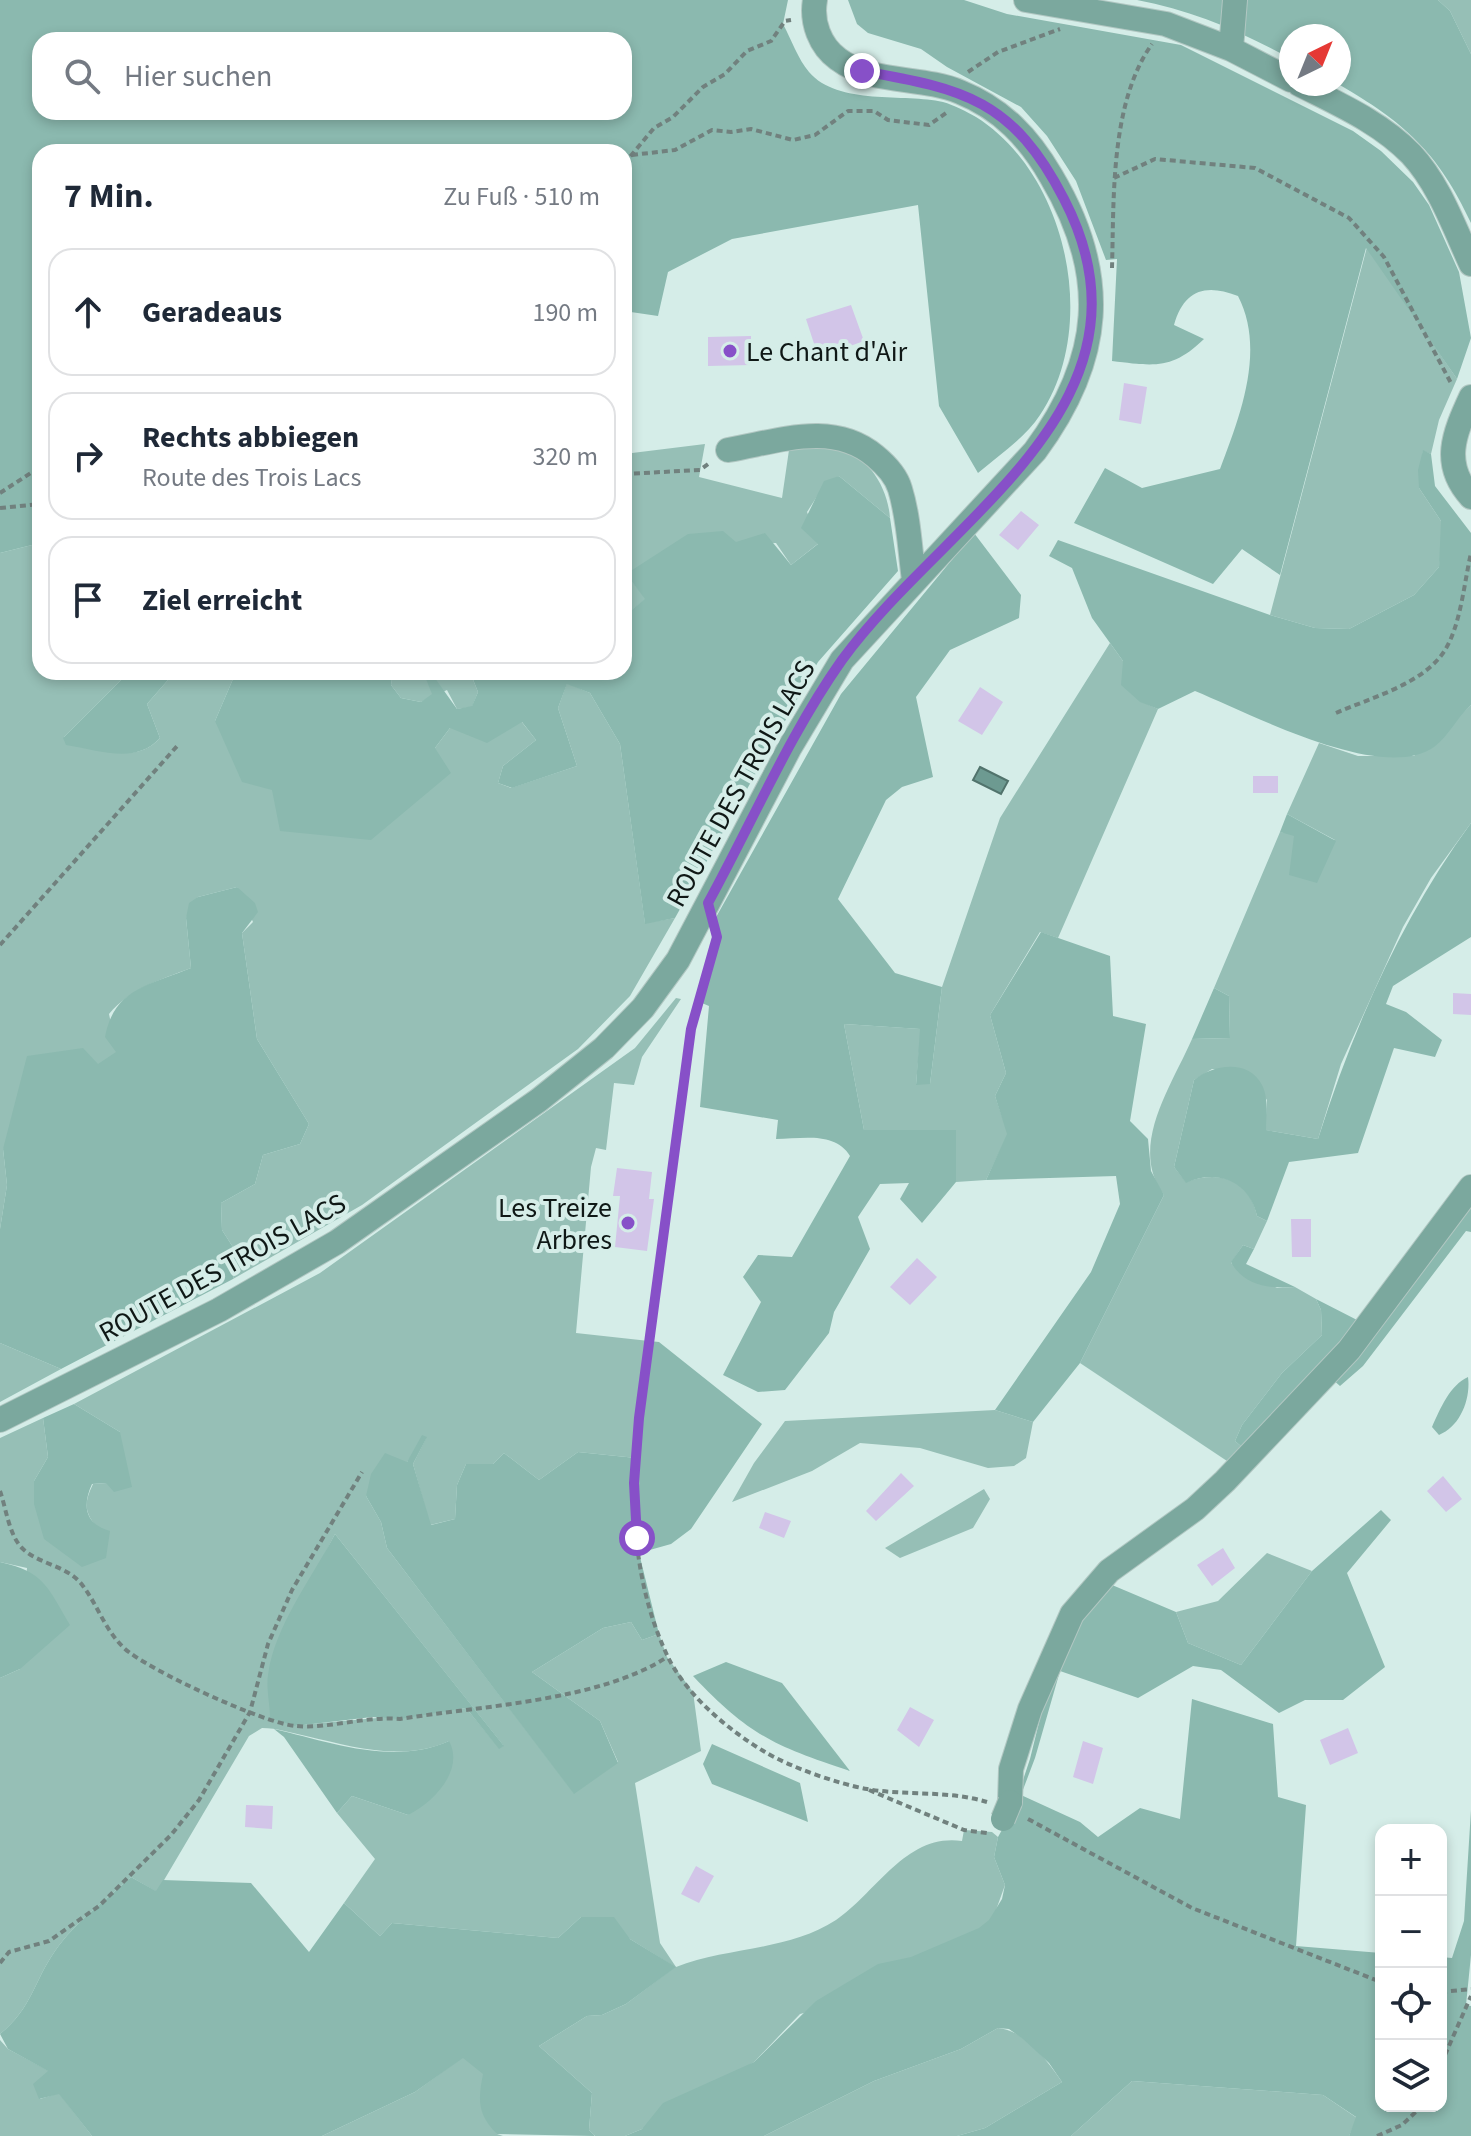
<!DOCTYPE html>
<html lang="de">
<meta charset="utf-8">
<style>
:root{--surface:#fff;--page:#f6f6f7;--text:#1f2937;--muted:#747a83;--line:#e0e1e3}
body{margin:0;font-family:"Source Sans 3",sans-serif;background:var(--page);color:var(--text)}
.controls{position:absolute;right:24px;bottom:24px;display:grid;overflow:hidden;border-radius:16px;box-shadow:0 4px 12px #0003}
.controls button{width:72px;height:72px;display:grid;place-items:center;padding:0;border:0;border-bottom:2px solid var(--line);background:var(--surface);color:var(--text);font:40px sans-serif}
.compass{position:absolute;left:1279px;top:24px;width:72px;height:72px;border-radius:50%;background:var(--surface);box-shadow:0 4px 12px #0003;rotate:43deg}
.stop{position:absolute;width:24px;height:24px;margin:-18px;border:6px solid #8750c8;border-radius:50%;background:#fff}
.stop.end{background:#8750c8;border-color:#fff;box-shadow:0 2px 8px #0008}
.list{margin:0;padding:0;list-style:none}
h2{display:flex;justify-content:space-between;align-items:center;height:104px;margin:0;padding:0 32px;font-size:34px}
h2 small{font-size:26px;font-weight:400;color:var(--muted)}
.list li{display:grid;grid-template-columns:52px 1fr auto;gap:24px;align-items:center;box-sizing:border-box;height:128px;margin:0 16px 16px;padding:0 16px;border:2px solid var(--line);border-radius:24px}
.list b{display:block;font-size:30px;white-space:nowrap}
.list p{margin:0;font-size:26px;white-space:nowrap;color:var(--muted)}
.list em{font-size:26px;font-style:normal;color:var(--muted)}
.icon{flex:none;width:44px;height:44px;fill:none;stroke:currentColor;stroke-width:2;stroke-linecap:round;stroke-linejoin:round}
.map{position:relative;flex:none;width:1471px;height:2136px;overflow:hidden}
.search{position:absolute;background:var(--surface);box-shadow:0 4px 12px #0003;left:32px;top:32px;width:600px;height:88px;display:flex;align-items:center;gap:20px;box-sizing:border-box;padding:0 28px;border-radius:24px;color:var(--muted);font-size:30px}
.panel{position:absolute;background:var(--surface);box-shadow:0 4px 12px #0003;left:32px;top:144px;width:600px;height:536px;border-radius:24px}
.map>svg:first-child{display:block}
</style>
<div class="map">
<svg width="1471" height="2136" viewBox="0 0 1471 2136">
<rect width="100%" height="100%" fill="#d5ede8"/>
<path fill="#96bfb6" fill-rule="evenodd" d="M1438 0H1471V54L1450 11Z
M1367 247 1457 379 1439 420 1431 454 1423 451 1419 488 1441 521 1442 546 1439 567 1414 595 1349 629 1315 628 1270 615Z
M705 444 699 477 782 498 789 450C803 449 821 445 834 447 868 453 888 488 890 518L839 476 823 487 807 512 819 543 791 565 776 543 736 542 627 575 646 599 624 616V537L628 535 624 515V454Z
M40 543V672H129L64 737C97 746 134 767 160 738L147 704 175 672H236L215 721 435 748 450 728 521 721 536 740 503 766 498 783 511 788 577 766 558 708 567 683 590 693 620 744 645 923 675 918 630 996 578 1049 362 1205 233 1279 238 1255 222 1230 221 1203 255 1184 263 1155 300 1144 309 1124 257 1039 242 933 253 922 237 887 198 897 186 918 191 968C160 980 131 988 109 1014L117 1052 3 1149 7 1185 0 1229V553Z
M1110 643 1123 661 1140 701 1158 709 1058 938 1040 932 990 1015 1006 1073 995 1096 1008 1134 986 1180 956 1182V1130H864L844 1024 921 1029 916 1084H930L942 987 1000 818Z
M393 672H470L478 692 472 707 457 709 447 690 421 702 401 698 391 685Z
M1471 705V823L1431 878 1403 927 1341 1064 1318 1139 1265 1130 1267 1100 1243 1069H1212L1194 1080 1174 1167 1186 1182C1219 1170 1250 1179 1257 1216L1267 1221 1254 1249 1243 1245 1231 1263 1277 1288 1295 1287 1316 1299 1321 1310 1322 1335 1282 1373 1242 1425 1235 1441 1242 1447 1230 1463 1080 1363 1164 1195C1128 1147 1171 1087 1192 1039L1230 1038 1229 996 1214 988 1280 832 1335 840 1287 814 1319 743 1358 756H1414Z
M676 998 681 999 642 1057 634 1085 614 1083 606 1150 596 1148 591 1167 576 1333 649 1341 636 1458 578 1452 539 1480 504 1453 493 1464H466L457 1485 455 1519 430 1525 413 1464 426 1438 407 1462 366 1496 381 1522 387 1548 574 1793 618 1762 600 1721 532 1672 603 1628 631 1622 642 1640 659 1634 667 1657 693 1692 701 1751 635 1783 660 1943 676 1967C726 1947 789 1951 836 1920 877 1892 906 1833 962 1841L964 1830 992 1832 998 1837 994 1857 1005 1885 996 1910 1026 1954 800 2014 754 2062 642 2129 625 2136H595L589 2130 592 2093 539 2046 587 2016 602 2015 626 2004 675 1967 630 1939 581 1917 558 1938 392 1923 380 1936 344 1903 375 1859 337 1813 352 1796 408 1815 449 1741C402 1762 354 1747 306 1736 292 1733 277 1728 262 1728L249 1736 157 1892 131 1877C105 1901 76 1921 55 1951 33 1983 32 2008 0 2034V1678L20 1669 27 1568 0 1562V1438L43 1418 48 1457 34 1481 97 1527C84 1512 84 1503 93 1484L106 1483 120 1432 74 1404 320 1273 635 1048ZM335 1534 503 1745V1746L499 1748 466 1708C409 1717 353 1719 295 1726L317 1569Z
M0 1343 61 1369 0 1402Z
M995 1410 1033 1422 1026 1458 1014 1466 988 1468 920 1448 860 1443 812 1471 732 1502 754 1463 785 1421Z
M984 1489 990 1499 973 1528 900 1558 885 1548Z
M1267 1553 1312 1571 1241 1665 1188 1643 1176 1612 1218 1601Z
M998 2028C1024 2030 1048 2061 1062 2082L985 2128 957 2136H764L874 2081 961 2049Z
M0 2040 8 2049 49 2071 40 2099 59 2093 92 2136H0Z
M463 2057 483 2073 497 2134 503 2136H322L415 2092Z
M1132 2081 1323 2095 1357 2118 1349 2136H1071Z"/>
<path fill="#8bb9af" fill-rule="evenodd" d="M0 0H788L783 24C791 39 798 59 809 72 838 106 905 93 943 102 954 105 967 112 976 117 1067 174 1100 326 1040 415 1025 438 999 455 978 473L939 406 918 205 732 239 668 272 658 316 624 311V152H40V543L0 553ZM40 40H624V112H40Z
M848 0H964L1007 14 1181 45 1353 131 1381 151 1413 182 1429 205 1459 272 1471 338 1457 379 1366 248 1280 575 1242 549 1213 584 1074 523 1105 468 1142 488 1220 469C1240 416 1266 350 1238 296 1205 283 1184 290 1174 325L1204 339C1172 370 1154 366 1112 361L1117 259 1106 260 1076 181 1047 136 1021 107 947 67 921 49 868 33 857 24Z
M1137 0H1438L1450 11 1471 54V223C1438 152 1404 122 1338 84L1339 36H1291V59C1242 32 1192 10 1137 0Z
M1423 450 1431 454 1435 486 1471 533V705C1457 717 1449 736 1434 747 1382 784 1249 713 1195 691L1158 709 1140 702 1121 685 1123 661 1092 618 1072 568 1049 556 1058 540 1270 615 1315 628 1349 629 1414 595 1439 567 1441 521 1419 488 1418 470Z
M839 476 890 518 898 571 818 662 675 918 645 924 620 744 590 693 567 684 558 708 577 766 512 788 498 783 503 766 536 740 522 722 487 743 450 728 435 748 451 773 371 840 280 831 272 790 242 782 215 721 236 672H393L391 685 401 698 421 702 432 694 424 674H432L457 709 472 706 478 692 470 672H624V616L645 599 626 574 688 534 723 531 736 542 765 533 791 565 818 544 801 528 824 481Z
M974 533 1021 595 1019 618 950 650 916 697 933 777 902 787 886 800 838 899 895 973 942 987 930 1084 916 1085 920 1029 844 1024 864 1130H956V1182L922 1223 900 1199 909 1183 880 1184 858 1217 870 1249 834 1312 829 1333 785 1390 758 1392 723 1375 761 1302 743 1277 758 1255 792 1257 850 1156C835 1131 801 1139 776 1139L778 1120 700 1107 709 1006 697 1001 715 945V919L841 694Z
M129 672H175L147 704 160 738C136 765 99 750 66 745L63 738Z
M1287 814 1336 841 1317 883 1289 875 1294 836 1280 832Z
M1471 823V937L1393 986 1386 1004 1406 1012 1442 1040 1435 1057 1394 1048 1358 1153 1289 1162 1267 1221 1257 1216C1250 1182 1217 1168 1186 1183L1174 1167 1194 1080C1213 1064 1249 1059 1262 1085 1269 1099 1266 1115 1266 1130L1318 1139C1354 1026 1401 919 1471 823Z
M237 887 255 903 258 912 242 933 257 1039 309 1124 300 1144 263 1155 255 1184 221 1203 222 1230 238 1255 233 1279 61 1369 0 1343V1229L7 1185 3 1149 27 1056 83 1048 98 1064 116 1052 105 1037C114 988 150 985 191 968L186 918 189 903 198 897Z
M1041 932 1110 956 1113 1016 1146 1024 1130 1121 1148 1139 1151 1171 1164 1195 1080 1363 1033 1422 995 1410 1091 1272 1120 1204 1116 1176 986 1180 1007 1134 995 1096 1006 1073 990 1015Z
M1214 988 1229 996 1230 1038 1192 1039Z
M1471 1200V1232L1466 1231 1363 1366 1340 1386 1332 1379Z
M1243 1245 1254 1249 1246 1264 1295 1287C1269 1289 1244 1286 1231 1262Z
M1316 1299 1359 1321 1242 1447 1235 1441 1242 1425 1282 1373 1322 1335 1321 1310Z
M649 1341 659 1342 762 1424 691 1529 671 1544 639 1553 659 1634 642 1640 631 1622 603 1628 532 1672 600 1721 618 1763 574 1794 387 1548 381 1522 366 1496 371 1474 385 1453 407 1462 422 1435 427 1437 413 1464 431 1525 455 1519 457 1485 466 1464H493L504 1453 539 1480 578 1452 636 1458Z
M1468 1377C1471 1399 1460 1427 1439 1435L1432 1427C1440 1409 1450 1385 1468 1377Z
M74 1404 120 1432 132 1487 114 1492 106 1483 92 1484C82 1506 85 1524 110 1531L106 1558 82 1567 44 1539 34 1504V1481L48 1457 43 1418Z
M1381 1510 1391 1520 1347 1573 1385 1667 1343 1700H1305L1279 1713 1221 1670 1193 1666 1138 1698 1060 1671 1035 1758 1021 1795 1080 1822 1098 1837 1140 1808 1180 1819 1192 1699 1273 1724 1278 1797 1306 1805 1296 1946 1381 1953V2106H1441V1957L1452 1958 1464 1921 1471 1810V1955L1466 2005 1471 2006V2136H1349L1356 2117 1323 2095 1132 2081 1071 2136H957L985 2128 1062 2082 1049 2063 1023 2039 1009 2029 998 2028 961 2049 874 2081 764 2136H625L642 2129 663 2103 754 2062 816 2001 878 1964 911 1957 979 1928 989 1920 1002 1899 1005 1885 994 1857 998 1837 1013 1810 1030 1759 1051 1674 1105 1582 1176 1612 1188 1643 1241 1665 1312 1571Z
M335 1534 504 1746 499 1749 466 1708 400 1719 372 1717 295 1726 270 1718C270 1705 266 1688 268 1675 274 1627 313 1576 335 1534Z
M0 1562C45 1572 48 1588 70 1625L20 1669 0 1678Z
M726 1662 782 1683 850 1771C774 1746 749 1735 693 1676Z
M274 1729C330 1742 393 1766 449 1741 465 1770 433 1803 408 1815L352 1796 337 1813 284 1737Z
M712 1744 800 1783 808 1822 712 1784 703 1764Z
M131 1877 156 1891 163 1880 251 1883 309 1952 344 1903 380 1936 392 1923 558 1938 581 1917H614L630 1939 676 1967 626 2004 602 2015 587 2016 539 2046 592 2093 589 2130 595 2136 497 2134C477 2114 478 2100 483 2074L463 2058 415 2092 322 2136H92L59 2094 39 2099 33 2084 48 2071 8 2049 0 2034C32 2008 33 1983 55 1951 76 1921 105 1901 131 1877Z"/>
<path fill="#6d9a91" stroke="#51736c" stroke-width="2" d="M980 767 1008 781 1001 794 973 780Z"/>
<path fill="#d2c5e8" d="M851 305 864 341 839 350 841 355 820 362 806 319Z
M751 336V365L708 366V337Z
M1124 383 1147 387 1141 424 1119 420Z
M1021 511 1039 525 1018 550 999 535Z
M980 687 1003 702 982 735 958 721Z
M1253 776H1278V793H1253Z
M1453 993 1471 994V1015L1453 1014Z
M617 1168 652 1172 649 1199H654L647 1251 615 1247 620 1196H613Z
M1291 1219H1311V1257H1292Z
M917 1258 937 1277 910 1305 890 1287Z
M901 1473 914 1486 876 1521 866 1511Z
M1443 1476 1462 1499 1446 1512 1427 1491Z
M765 1512 791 1521 784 1538 759 1528Z
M1223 1548 1235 1568 1212 1586 1197 1565Z
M910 1707 934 1720 919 1747 897 1730Z
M1348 1728 1358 1753 1330 1765 1320 1740Z
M1083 1741 1103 1748 1093 1784 1073 1777Z
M246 1805 273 1806 272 1829 245 1827Z
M696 1866 714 1876 699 1903 681 1894Z"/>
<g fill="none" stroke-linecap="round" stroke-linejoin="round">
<g stroke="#b1c7c2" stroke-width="26">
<path id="minor" d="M1026 0 1166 24 1231 49 1291 80
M1231 49 1235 0
M1299 84C1338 104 1380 122 1411 154 1439 184 1454 227 1471 264
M1471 397C1454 434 1441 464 1471 497
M728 450C777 442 832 420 875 456 886 465 896 475 900 489 909 518 910 551 914 580
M0 1420 219 1310 337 1242 539 1100 604 1048 643 1008 678 960 790 747 842 660 1035 451C1103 359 1110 275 1051 176 1029 138 1002 109 960 92 922 76 871 84 838 59 820 46 811 22 815 0
M1010 1802 1011 1769 1030 1709 1072 1614 1109 1571 1195 1509 1225 1481 1349 1350 1471 1187"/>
</g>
<path stroke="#71817e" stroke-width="4" stroke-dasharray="6 4" stroke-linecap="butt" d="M968 72 998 52 1060 29
M632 155 675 150 712 130 731 132 751 129 793 140 815 135 848 111H874L888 120 929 125 949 111
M624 164 654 128 673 117 703 87 725 74 747 51 771 41 785 21 791 20
M1114 178 1155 159 1255 168 1349 218 1384 257 1452 385
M1112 268C1114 199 1110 103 1152 44
M624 474 700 470 711 462
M0 493 40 467
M0 508 40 504
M1336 713C1370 698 1424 684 1445 650 1461 624 1464 583 1471 553
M716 941C710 970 697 998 691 1028 678 1097 672 1168 663 1238 645 1372 606 1525 667 1655 685 1694 728 1730 765 1752 790 1767 838 1784 867 1789 907 1796 947 1790 987 1802
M0 945 178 745
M0 1491C6 1508 9 1535 22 1548 39 1565 68 1565 83 1586 98 1606 105 1630 124 1648 146 1669 265 1724 296 1726 328 1729 364 1716 400 1719 480 1706 600 1701 667 1657
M869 1790 964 1830 987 1833
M1028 1819 1192 1908 1381 1982
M0 1963 9 1952 49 1941 99 1906 171 1835 199 1800 250 1712 268 1644 292 1590 362 1472
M1441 1992 1471 1989
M1441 2064 1471 1996
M1377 2136 1402 2125 1422 2106"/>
<use href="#minor" stroke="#7ba89e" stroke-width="24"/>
<g stroke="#b1c7c2" stroke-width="26" stroke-linecap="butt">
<path id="minor-bridge" d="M1003 1819 1010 1802"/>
</g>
<use href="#minor-bridge" stroke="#7ba89e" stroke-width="24"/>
</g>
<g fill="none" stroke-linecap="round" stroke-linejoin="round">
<path stroke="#8750c8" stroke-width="10" d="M637 1538 634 1483 639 1418 691 1029 717 937 708 903C752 823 789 735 842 660 945 518 1170 404 1064 199 1013 100 965 89 862 71"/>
</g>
<g fill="#8750c8" stroke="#d5ede8" stroke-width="3">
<circle cx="730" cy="351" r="8"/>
<circle cx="628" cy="1223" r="8"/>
</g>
<g text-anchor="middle" stroke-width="8" stroke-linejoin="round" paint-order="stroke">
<g font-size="28" fill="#0f1816" stroke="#d5ede8" text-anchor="start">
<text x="746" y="361">Le Chant d'Air</text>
<text x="612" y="1217" text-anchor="end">Les Treize<tspan x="612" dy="32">Arbres</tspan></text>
</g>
<g font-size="28" fill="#0f1816" stroke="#d5ede8">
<text transform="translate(740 783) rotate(-61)" y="10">ROUTE DES TROIS LACS</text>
<text transform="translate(222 1267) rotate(-29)" y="10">ROUTE DES TROIS LACS</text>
</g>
</g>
</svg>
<div class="controls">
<button>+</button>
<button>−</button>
<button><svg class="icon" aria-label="locate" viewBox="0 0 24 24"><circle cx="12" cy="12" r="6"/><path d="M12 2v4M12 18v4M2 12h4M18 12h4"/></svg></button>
<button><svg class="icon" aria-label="layers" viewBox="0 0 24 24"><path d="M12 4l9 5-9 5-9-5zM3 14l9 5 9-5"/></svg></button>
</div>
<svg class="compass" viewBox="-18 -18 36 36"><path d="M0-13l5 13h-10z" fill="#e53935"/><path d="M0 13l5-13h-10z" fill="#747a83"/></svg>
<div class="stop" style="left:637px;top:1538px"></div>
<div class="stop end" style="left:862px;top:71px"></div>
<div class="search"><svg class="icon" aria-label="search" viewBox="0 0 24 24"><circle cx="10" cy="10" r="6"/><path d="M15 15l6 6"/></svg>Hier suchen</div>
<section class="panel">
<h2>7 Min.<small>Zu Fuß · 510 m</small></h2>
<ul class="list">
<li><svg class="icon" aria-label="ahead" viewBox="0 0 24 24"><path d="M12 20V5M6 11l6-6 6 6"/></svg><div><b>Geradeaus</b></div><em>190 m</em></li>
<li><svg class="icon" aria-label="right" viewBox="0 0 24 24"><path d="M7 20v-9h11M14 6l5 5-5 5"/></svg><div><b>Rechts abbiegen</b><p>Route des Trois Lacs</p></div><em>320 m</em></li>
<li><svg class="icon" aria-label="arrive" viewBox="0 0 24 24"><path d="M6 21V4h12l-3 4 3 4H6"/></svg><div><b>Ziel erreicht</b></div></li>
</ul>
</section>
</div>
